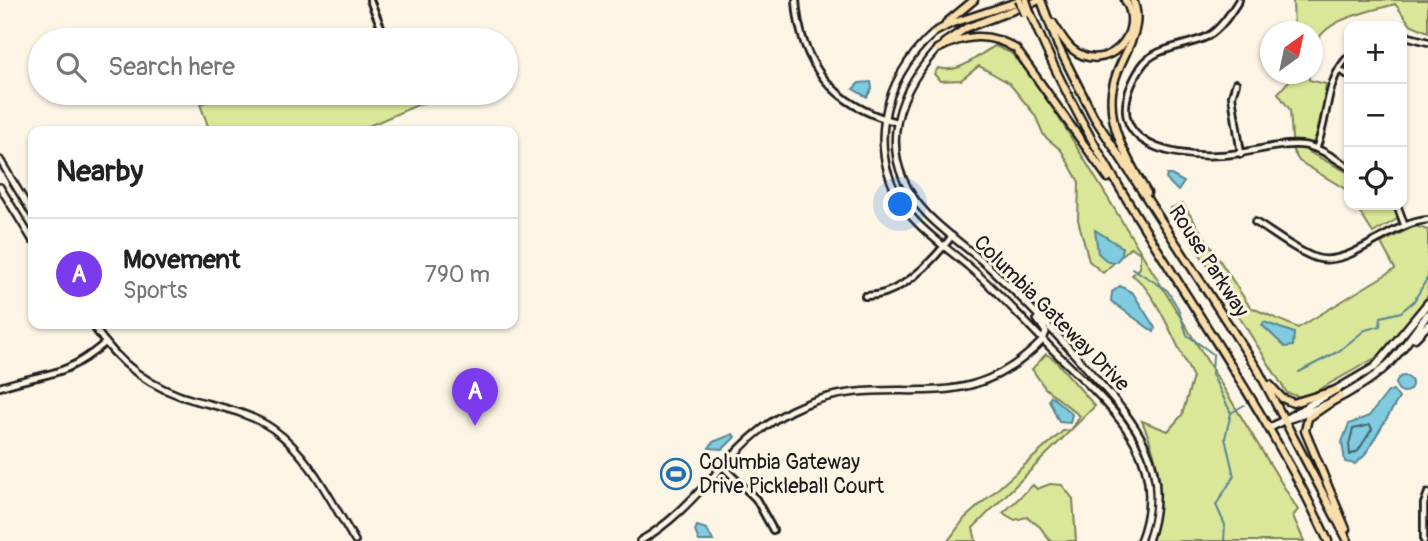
<!DOCTYPE html>
<meta charset="utf-8">
<style>
:root{--surface:#fff;--page:#f2f2f2;--text:#222;--muted:#767676;--line:#e0e0e0;--accent:#7c3aed}
body{margin:0;font-family:Pangolin,sans-serif;background:var(--page);color:var(--text)}
.controls{position:absolute;right:21px;top:21px;display:grid;overflow:hidden;border-radius:14px;box-shadow:0 2px 5px #0004}
.controls button{width:63px;height:63px;display:grid;place-items:center;padding:0;border:0;border-bottom:2px solid var(--line);background:var(--surface);color:var(--text);font:35px sans-serif}
.compass{position:absolute;left:1260px;top:21px;width:63px;height:63px;border-radius:50%;background:var(--surface);box-shadow:0 2px 5px #0004;rotate:33deg}
.you{position:absolute;left:901px;top:205px;width:24px;height:24px;margin:-18px;border:5px solid #fff;border-radius:50%;background:#1a73e8;box-shadow:0 0 0 10px #1a73e833}
.badge{display:grid;place-items:center;width:46px;height:46px;border-radius:50%;background:var(--accent);color:#fff;font-size:23px;font-weight:700}
.pin{position:absolute;translate:-50% -58px;filter:drop-shadow(0 2px 4px #0008)}
.pin::after{content:'';position:absolute;top:37px;width:24px;height:21px;background:inherit;clip-path:polygon(0 0,100% 0,50% 100%)}
.list{margin:0;padding:0;list-style:none}
h2{display:flex;justify-content:space-between;align-items:center;height:91px;margin:0;padding:0 28px;font-size:30px}
h2 small{font-size:23px;font-weight:400;color:var(--muted)}
.list li{display:grid;grid-template-columns:46px 1fr auto;gap:21px;align-items:center;box-sizing:border-box;height:112px;padding:0 28px;border-top:2px solid var(--line)}
.list b{display:block;font-size:26px;white-space:nowrap}
.list p{margin:0;font-size:23px;white-space:nowrap;color:var(--muted)}
.list em{font-size:23px;font-style:normal;color:var(--muted)}
.icon{flex:none;width:38px;height:38px;fill:none;stroke:currentColor;stroke-width:2;stroke-linecap:round;stroke-linejoin:round}
.map{position:relative;flex:none;width:1428px;height:541px;overflow:hidden}
.search{position:absolute;background:var(--surface);box-shadow:0 2px 5px #0004;left:28px;top:28px;width:490px;height:77px;display:flex;align-items:center;gap:18px;box-sizing:border-box;padding:0 24px;border-radius:38px;color:var(--muted);font-size:26px}
.panel{position:absolute;background:var(--surface);box-shadow:0 2px 5px #0004;left:28px;top:126px;width:490px;height:203px;border-radius:14px}
.map>svg:first-child{display:block}
</style>
<div class="map">
<svg width="1428" height="541" viewBox="0 0 1428 541">
<rect width="100%" height="100%" fill="#fcf5e5"/>
<filter id="ink" filterUnits="userSpaceOnUse"><feTurbulence type="fractalNoise" baseFrequency=".0143" numOctaves="2"/><feDisplacementMap in="SourceGraphic" scale="14" xChannelSelector="R" yChannelSelector="G"/><feConvolveMatrix kernelMatrix="1 2 1 2 8 2 1 2 1" color-interpolation-filters="sRGB"/></filter>
<g filter="url(#ink)">
<path fill="#dae698" stroke="#7b815a" stroke-width="2" d="M1293 0H1428V32L1410 24 1395 4C1367 13 1318 18 1313 53L1312 32 1294 31Z
M995 46 1011 53 1039 85 1298 510 1293 516 1304 541H1151C1167 499 1160 462 1142 421L1168 431 1182 415 1193 377C1178 350 1156 290 1132 275L1140 268V253L1131 247 1103 273 1089 261 1078 220 1079 182 1061 150 1044 136 1035 115 1009 83 979 66 961 80 940 81 934 74 938 68C962 74 975 56 995 46Z
M1295 74H1309V80L1326 84 1320 127 1309 152 1349 173V195L1345 189 1299 161 1293 151 1290 110 1278 93Z
M231 93H424L427 101 357 131H210L200 104Z
M1183 204 1250 307 1298 328 1395 269 1381 243 1415 226 1428 230V295L1386 352 1304 398 1287 393 1171 208Z
M1355 205H1391L1399 218 1373 233Z
M1046 354 1055 360 1095 406 973 528 976 541H948L965 518 1063 431 1071 430 1080 416 1045 388 1032 369Z
M1050 484 1062 485 1073 499 1076 541H1050L1040 527 1027 517 1015 520 1003 513 1033 485 1037 489Z"/>
<path fill="#80cbe0" stroke="#588592" stroke-width="2" d="M871 82 872 88 867 97 853 89 859 83Z
M1171 175 1184 182 1178 191 1166 179 1167 175Z
M1095 230 1122 247V255L1116 262H1108L1098 253Z
M1120 286 1133 293 1155 328 1154 332 1111 301 1112 292Z
M1264 322 1294 333 1293 346 1285 347 1262 325Z
M1396 384a8 8 0 1 1 16 0a8 8 0 1 1-16 0Z
M1393 390 1399 398 1364 456 1355 464 1345 462 1342 442 1349 424 1369 416 1388 392Z
M1051 396 1072 414 1070 423 1059 422 1049 400Z
M733 434 735 437 723 449 709 448 713 442Z
M697 526 707 529 713 541H699L695 531Z"/>
<g fill="none" stroke-linecap="round" stroke-linejoin="round">
<path stroke="#44626a" stroke-width="2" d="M1370 425 1372 429 1358 451 1350 455 1349 444 1353 429Z"/>
<path stroke="#588592" stroke-width="2" d="M1132 268 1167 290 1178 308 1187 335 1213 354 1212 374 1231 413
M1299 372 1339 351 1365 330 1380 326 1381 317 1401 312 1414 301 1428 277
M1224 541 1225 525 1216 505 1234 476 1225 438 1231 413 1244 405"/>
<g stroke="#1c1c1c" stroke-width="10">
<path id="minor" d="M370 0 383 32
M796 0C800 64 834 106 896 122
M1239 0C1231 12 1221 29 1208 36 1188 47 1154 46 1141 67 1096 138 1161 159 1222 155 1248 154 1275 143 1301 145 1318 146 1335 159 1349 167
M1402 35 1428 42
M1339 69 1349 76
M1236 83 1232 96 1241 154
M1316 149C1329 118 1324 81 1349 56
M1397 205 1404 224
M1255 222C1274 233 1295 251 1316 258 1351 268 1390 222 1428 220
M865 296C900 297 932 262 952 236
M0 387C48 371 61 380 105 343
M722 466 756 499 773 530
M1424 541V504L1428 493"/>
</g>
<g stroke="#1c1c1c" stroke-width="10">
<path id="tertiary" d="M935 32C880 80 863 158 912 217 928 236 950 250 968 266 998 291 1024 321 1051 348 1106 403 1174 454 1140 541
M937 49C892 99 876 160 927 214 946 234 971 250 991 269 1023 299 1054 331 1083 364 1132 419 1175 462 1148 541
M0 160 33 215
M0 187 33 241
M1037 319 1046 332 1043 340
M92 324C118 364 151 389 197 401 224 408 250 413 273 429 310 455 332 503 355 541
M640 541C704 505 733 433 803 405 894 368 961 425 1043 340"/>
</g>
<g stroke="#1c1c1c" stroke-width="11">
<path id="secondary" d="M1415 338 1428 325
M1288 419C1321 410 1373 383 1395 357 1407 344 1417 328 1428 314
M1270 428 1375 367 1428 303"/>
</g>
<g stroke="#1c1c1c" stroke-width="11">
<path id="primary" d="M1041 0 1058 46 1094 117 1258 370 1348 541
M1133 0C1147 34 1116 58 1112 92 1108 130 1129 161 1147 193
M1030 12C1107 202 1242 355 1328 541
M946 23 974 0
M1053 23C1059 32 1064 42 1072 49 1105 76 1147 34 1125 0
M935 32 950 24 1023 0
M944 43 966 28 1040 0
M937 49C964 35 989 31 1016 49L1108 178
M1270 385 1282 398 1293 403 1336 390
M1340 396 1308 418 1305 431 1346 529"/>
</g>
<use href="#minor" stroke="#fcf5e5" stroke-width="4.5"/>
<use href="#tertiary" stroke="#fcf5e5" stroke-width="5"/>
<use href="#secondary" stroke="#fcf5e5" stroke-width="6"/>
<use href="#primary" stroke="#f9deab" stroke-width="6"/>
<g stroke="#1c1c1c" stroke-width="11" stroke-linecap="butt">
<path id="primary-bridge" d="M1019 0 1025 14
M1026 0 1030 12"/>
</g>
<use href="#primary-bridge" stroke="#f9deab" stroke-width="6"/>
</g>
</g>
<defs>
<g id="stadium-ring" transform="scale(1.575)"><circle r="9.5" fill="#fcf5e5" stroke="#1f6fb2" stroke-width="1.5"/><path d="M0-5a6.5 5 0 1 0 0 10a6.5 5 0 1 0 0-10ZM-3.5-1.8h7v3.6h-7Z" fill="#1f6fb2"/></g>
</defs>
<g fill-rule="evenodd">
<use href="#stadium-ring" x="676" y="474"/>
</g>
<g text-anchor="middle" stroke-width="6" stroke-linejoin="round" paint-order="stroke">
<g font-size="21" fill="#1c1c1c" stroke="#fcf5e5">
<text transform="translate(1209 261) rotate(57)" y="7">Rouse Parkway</text>
<text transform="translate(1052 313) rotate(45)" y="7">Columbia Gateway Drive</text>
</g>
<g font-size="21" fill="#1c1c1c" stroke="#fcf5e5" text-anchor="start">
<text x="699" y="469">Columbia Gateway<tspan x="699" dy="24">Drive Pickleball Court</tspan></text>
</g>
</g>
</svg>
<div class="controls">
<button>+</button>
<button>−</button>
<button><svg class="icon" aria-label="locate" viewBox="0 0 24 24"><circle cx="12" cy="12" r="6"/><path d="M12 2v4M12 18v4M2 12h4M18 12h4"/></svg></button>
</div>
<svg class="compass" viewBox="-18 -18 36 36"><path d="M0-13l5 13h-10z" fill="#e53935"/><path d="M0 13l5-13h-10z" fill="#767676"/></svg>
<div class="you"></div>
<div class="pin badge" style="left:475px;top:426px">A</div>
<div class="search"><svg class="icon" aria-label="search" viewBox="0 0 24 24"><circle cx="10" cy="10" r="6"/><path d="M15 15l6 6"/></svg>Search here</div>
<section class="panel">
<h2>Nearby<small></small></h2>
<ul class="list">
<li><span class="badge">A</span><div><b>Movement</b><p>Sports</p></div><em>790 m</em></li>
</ul>
</section>
</div>
